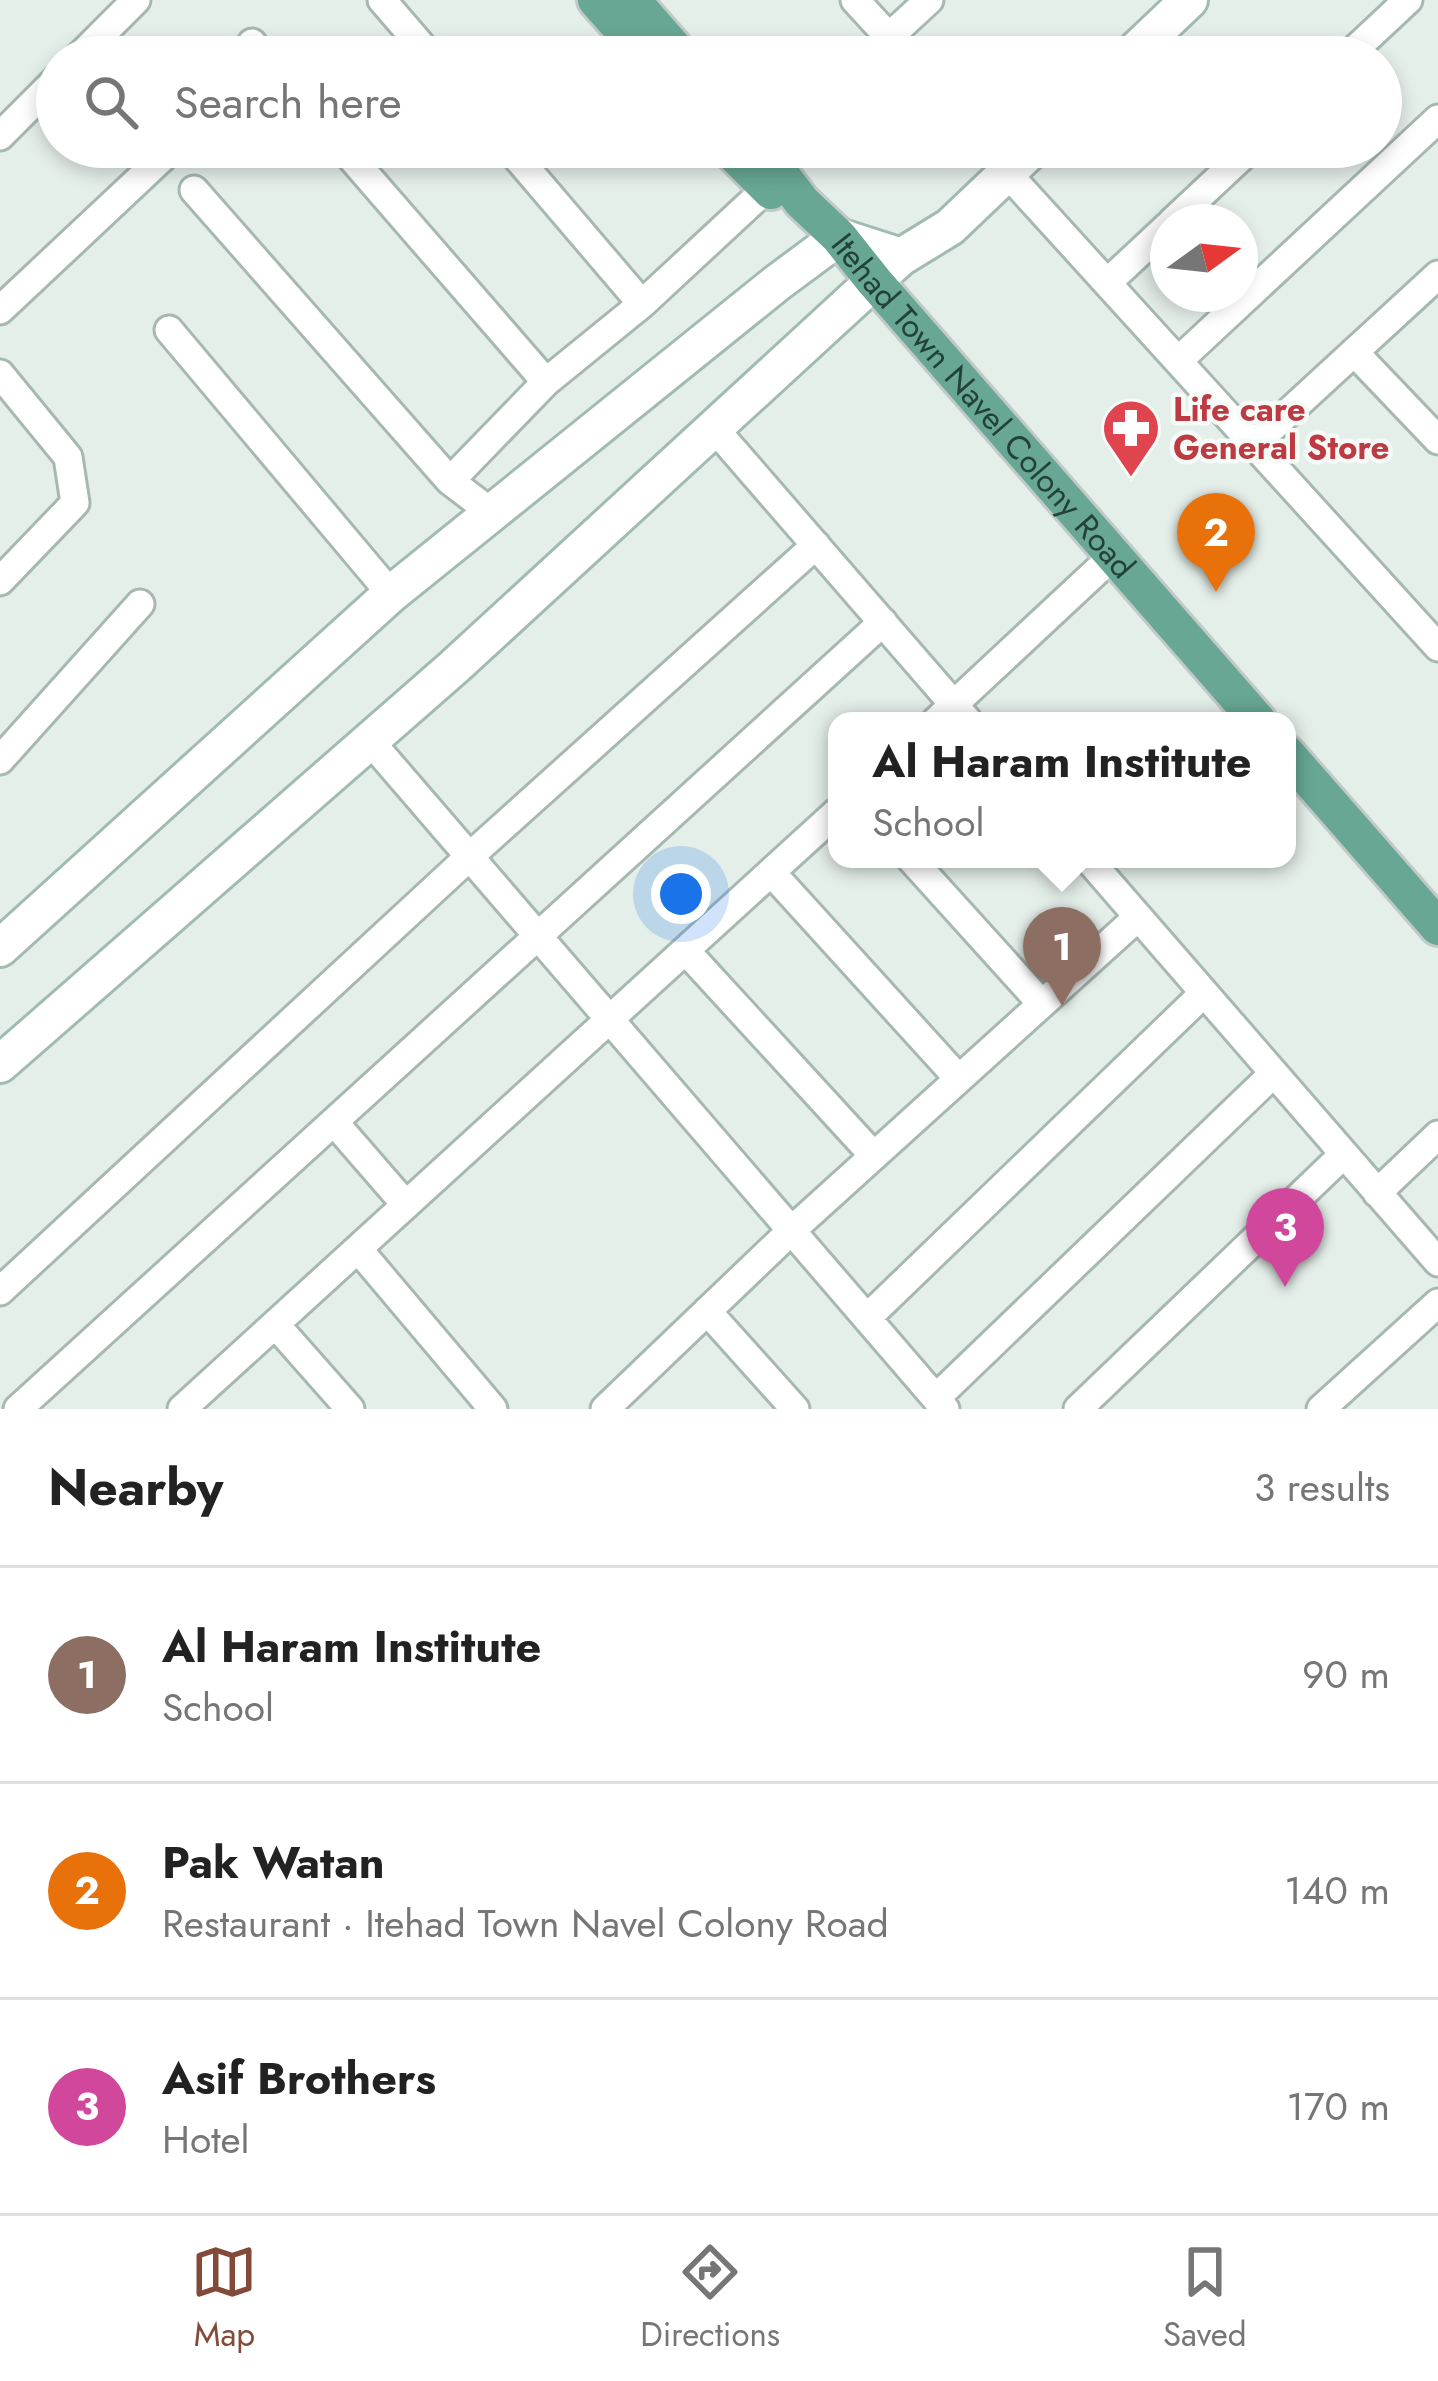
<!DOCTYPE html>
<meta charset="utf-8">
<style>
:root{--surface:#fff;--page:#f6f6f6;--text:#222;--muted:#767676;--line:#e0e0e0;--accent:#834a3a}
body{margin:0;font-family:Jost,sans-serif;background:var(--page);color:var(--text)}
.compass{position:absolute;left:1150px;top:204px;width:108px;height:108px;border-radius:50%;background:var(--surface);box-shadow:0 6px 18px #0003;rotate:75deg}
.you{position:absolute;left:681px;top:894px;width:42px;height:42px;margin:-30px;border:9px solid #fff;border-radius:50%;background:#1a73e8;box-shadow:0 0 0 18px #1a73e833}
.badge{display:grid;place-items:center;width:78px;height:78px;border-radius:50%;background:var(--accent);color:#fff;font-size:39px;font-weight:700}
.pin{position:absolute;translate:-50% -99px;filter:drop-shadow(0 3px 6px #0008)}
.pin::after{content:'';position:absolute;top:63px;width:42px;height:36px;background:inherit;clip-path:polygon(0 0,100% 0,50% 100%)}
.popup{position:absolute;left:828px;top:712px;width:468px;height:156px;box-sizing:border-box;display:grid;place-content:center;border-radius:24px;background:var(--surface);filter:drop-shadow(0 3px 9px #0005);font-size:39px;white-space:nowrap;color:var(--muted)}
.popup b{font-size:45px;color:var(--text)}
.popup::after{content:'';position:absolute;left:50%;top:100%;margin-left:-24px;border:24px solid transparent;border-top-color:var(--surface)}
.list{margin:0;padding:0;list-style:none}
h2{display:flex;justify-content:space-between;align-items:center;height:156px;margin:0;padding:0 48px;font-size:51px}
h2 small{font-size:39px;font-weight:400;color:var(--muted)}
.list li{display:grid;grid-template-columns:78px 1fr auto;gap:36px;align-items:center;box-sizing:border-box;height:216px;padding:0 48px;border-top:3px solid var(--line)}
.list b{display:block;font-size:45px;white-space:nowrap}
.list p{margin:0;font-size:39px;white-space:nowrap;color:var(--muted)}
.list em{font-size:39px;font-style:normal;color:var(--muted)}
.icon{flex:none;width:66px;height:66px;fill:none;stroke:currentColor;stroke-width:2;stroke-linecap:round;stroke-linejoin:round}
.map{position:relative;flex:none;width:1438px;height:1409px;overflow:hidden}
.search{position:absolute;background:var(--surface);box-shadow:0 6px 18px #0003;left:36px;right:36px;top:36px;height:132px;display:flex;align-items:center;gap:30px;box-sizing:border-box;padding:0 42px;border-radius:66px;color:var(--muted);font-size:45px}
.sheet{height:804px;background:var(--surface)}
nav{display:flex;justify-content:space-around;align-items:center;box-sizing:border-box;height:168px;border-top:3px solid var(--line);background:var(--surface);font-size:33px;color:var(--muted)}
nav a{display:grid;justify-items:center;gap:6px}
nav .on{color:var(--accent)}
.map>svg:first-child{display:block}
</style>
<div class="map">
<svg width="1438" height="1409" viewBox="0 0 1438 1409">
<rect width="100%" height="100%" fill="#e5efea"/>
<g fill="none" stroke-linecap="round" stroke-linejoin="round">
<g stroke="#a7b8b1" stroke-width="33">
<path id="street" d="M382 0 431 57
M855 0 889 37 929 0
M252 43 263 57
M79 57 136 0
M1347 57 1408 0
M0 136 57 79
M342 147 546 382
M508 147 642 304
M1007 173 1438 647
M194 190 450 481
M1172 222 1252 147
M1107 283 1168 226
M0 310 164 156
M169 330 391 594
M1354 352 1438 440
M1178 361 1438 119
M0 374 68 457 75 503 0 581
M714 428 968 721
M1254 444 1438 275
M492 513 450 481 546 382 642 304 780 176
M936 721 1114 555
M370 741 945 1409
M0 760 140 604
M911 859 1042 1004
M1088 859 1438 1262
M771 872 959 1079
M686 951 874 1156
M334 1122 406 1205
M1377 1193 1438 1135
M358 1249 493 1409
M0 1291 469 857 816 545
M707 1311 795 1409
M867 1318 1204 993
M275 1324 350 1409
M936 1398 1274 1073
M18 1409 883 622
M182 1409 837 812
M605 1409 792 1230 1138 917
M1078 1409 1344 1154
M1321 1409 1438 1303"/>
</g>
<g stroke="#a2bbb2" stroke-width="42">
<path id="secondary" d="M1129 57 1189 0
M0 948 391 594 777 283 839 237 901 257
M0 1064 454 667 874 281 901 257 950 227 1034 147"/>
</g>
<g stroke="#c1cac8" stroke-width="42">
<g id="primary">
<path d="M596 0 647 57"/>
<path d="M632 0 682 57"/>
<path d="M727 147 771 191"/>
<path id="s1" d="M760 147 802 202 839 237 874 281 1258 721"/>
<path d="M1287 754 1438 927"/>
</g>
</g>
<use href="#street" stroke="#fff" stroke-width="27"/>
<use href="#secondary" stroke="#fff" stroke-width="36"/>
<use href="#primary" stroke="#67a794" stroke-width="36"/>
</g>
<defs>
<g id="pharmacy-pin" transform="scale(3)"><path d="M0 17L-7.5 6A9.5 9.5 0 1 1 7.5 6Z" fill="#e0444e" stroke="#f6fbf8"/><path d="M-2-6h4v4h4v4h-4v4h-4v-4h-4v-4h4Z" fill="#fff"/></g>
</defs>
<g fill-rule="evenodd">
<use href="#pharmacy-pin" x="1131" y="428"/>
</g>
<g text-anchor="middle" stroke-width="9" stroke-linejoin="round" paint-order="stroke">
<g font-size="33" fill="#224239" stroke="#f6fbf8">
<text dy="12" stroke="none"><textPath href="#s1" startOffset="342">Itehad Town Navel Colony Road</textPath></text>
</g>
<g font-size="33" font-weight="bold" fill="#be3a42" stroke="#f6fbf8" text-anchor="start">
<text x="1173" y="421">Life care<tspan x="1173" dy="38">General Store</tspan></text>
</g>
</g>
</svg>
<svg class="compass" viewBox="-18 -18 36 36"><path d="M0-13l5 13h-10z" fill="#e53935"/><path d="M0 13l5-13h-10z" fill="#767676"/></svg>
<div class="you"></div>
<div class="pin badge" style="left:1062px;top:1006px;background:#8d6e63">1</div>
<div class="popup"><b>Al Haram Institute</b>School</div>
<div class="pin badge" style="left:1216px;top:592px;background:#e8710a">2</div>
<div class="pin badge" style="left:1285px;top:1287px;background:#d1479c">3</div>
<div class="search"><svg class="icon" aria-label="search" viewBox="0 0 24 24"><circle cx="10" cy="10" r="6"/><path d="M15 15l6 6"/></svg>Search here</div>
</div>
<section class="sheet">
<h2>Nearby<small>3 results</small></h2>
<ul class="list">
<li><span class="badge" style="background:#8d6e63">1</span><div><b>Al Haram Institute</b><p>School</p></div><em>90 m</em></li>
<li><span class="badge" style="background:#e8710a">2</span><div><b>Pak Watan</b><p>Restaurant · Itehad Town Navel Colony Road</p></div><em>140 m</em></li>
<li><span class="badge" style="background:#d1479c">3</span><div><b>Asif Brothers</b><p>Hotel</p></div><em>170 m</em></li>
</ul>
</section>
<nav>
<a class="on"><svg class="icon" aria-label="map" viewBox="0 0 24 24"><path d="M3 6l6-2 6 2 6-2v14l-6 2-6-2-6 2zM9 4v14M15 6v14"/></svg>Map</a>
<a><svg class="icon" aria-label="directions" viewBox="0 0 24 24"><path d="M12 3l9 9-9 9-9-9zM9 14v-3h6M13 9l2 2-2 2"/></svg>Directions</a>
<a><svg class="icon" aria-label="saved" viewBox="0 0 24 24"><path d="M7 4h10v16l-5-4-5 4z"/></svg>Saved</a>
</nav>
